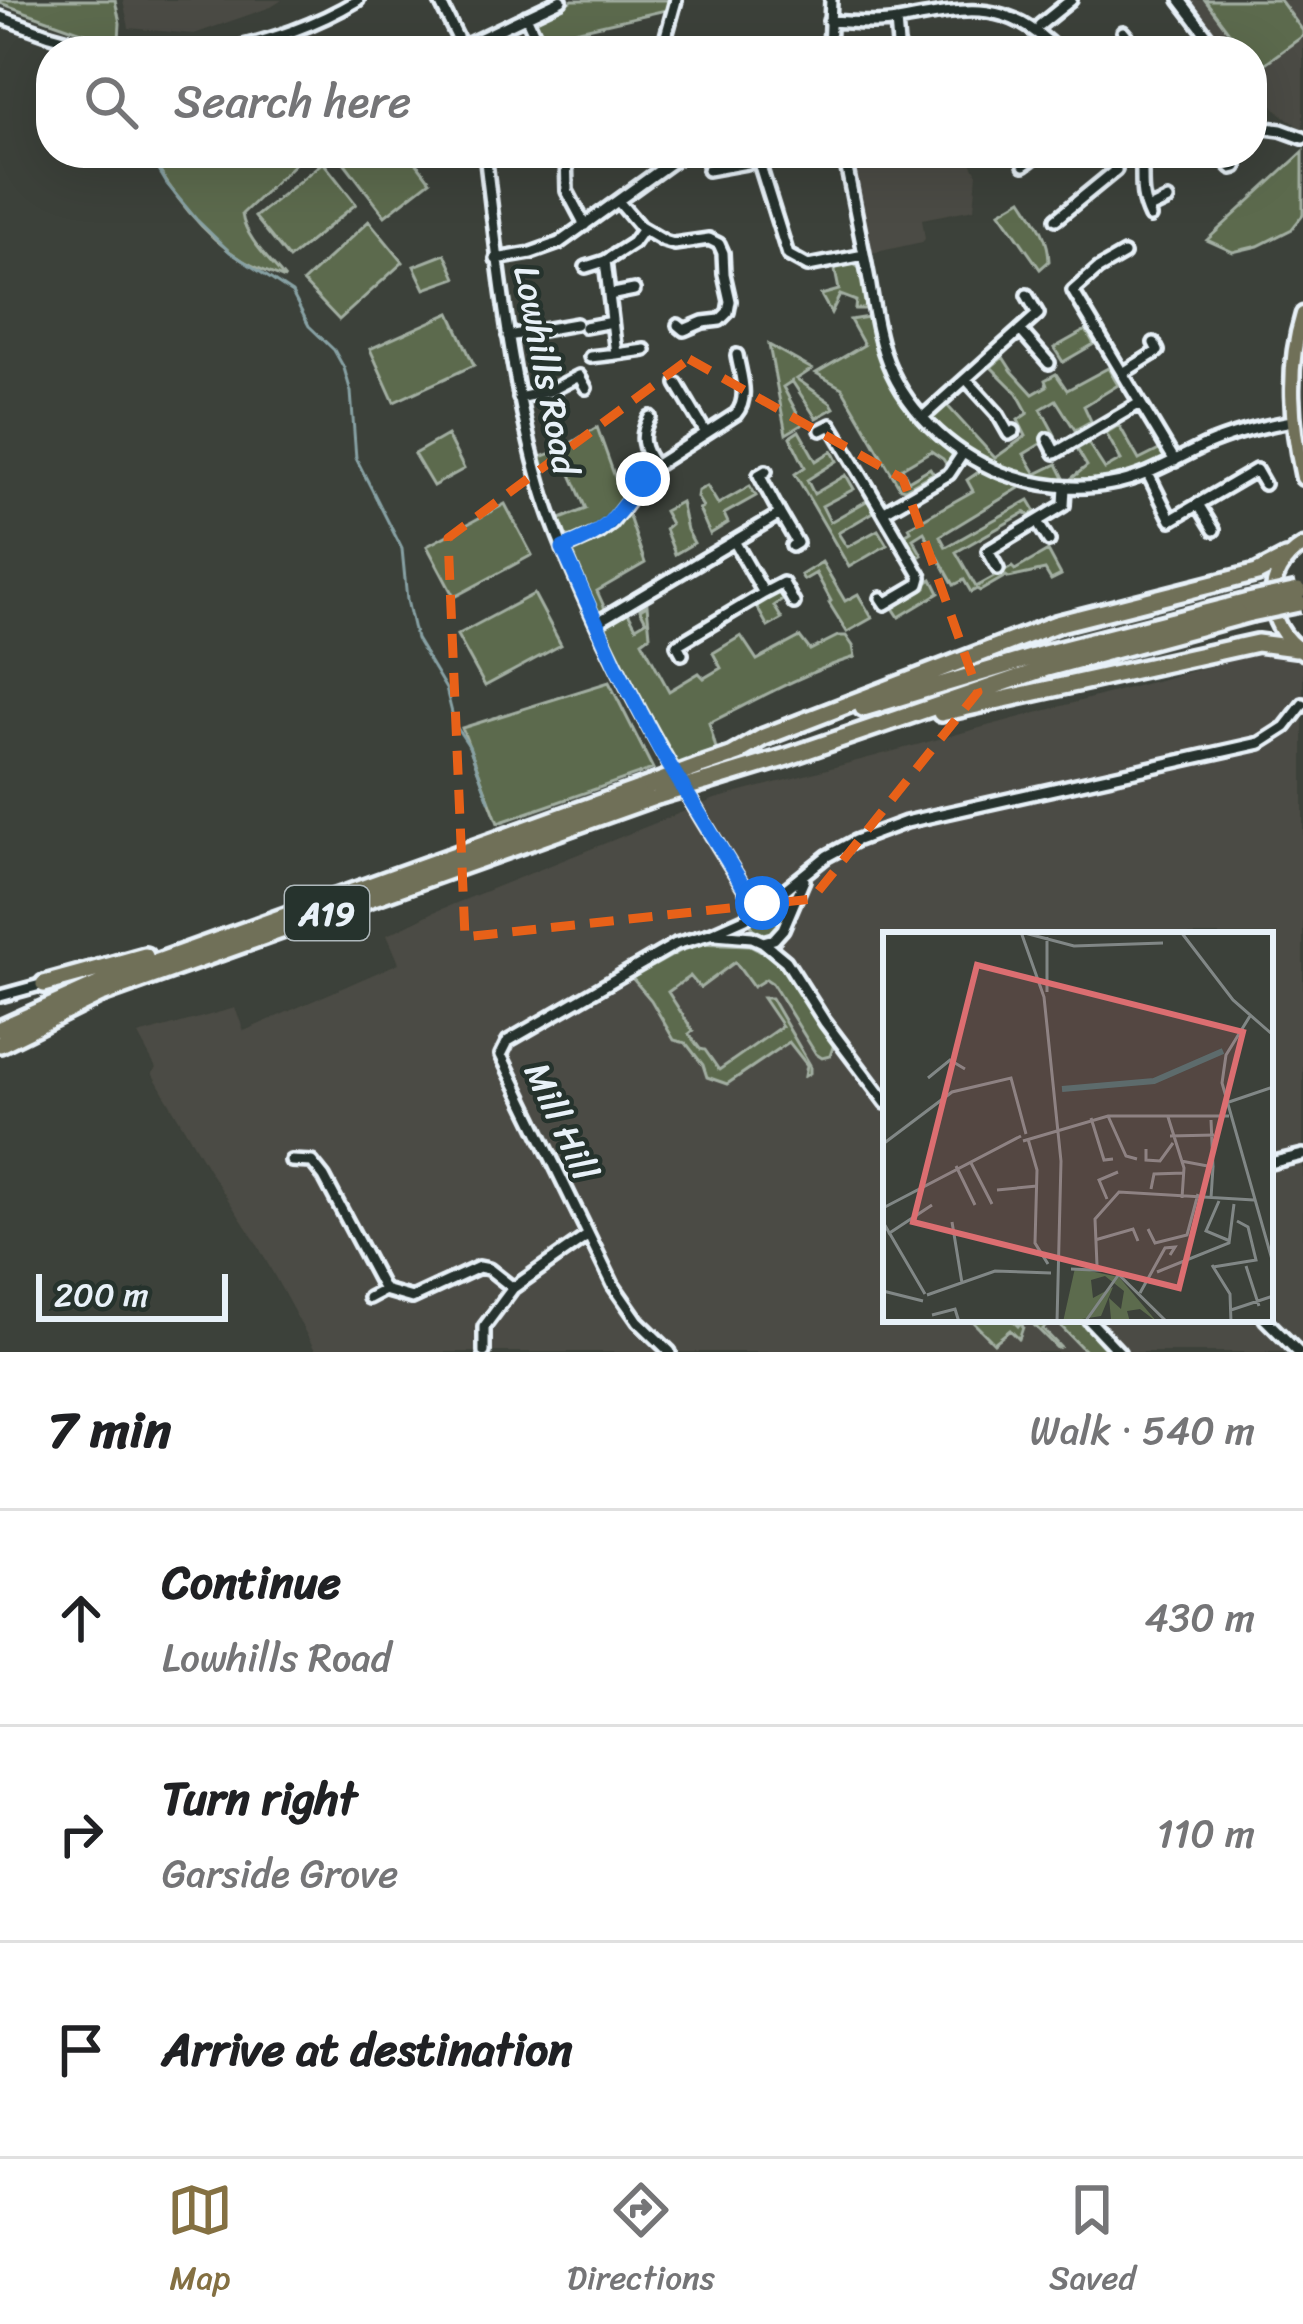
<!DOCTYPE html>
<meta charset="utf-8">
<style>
:root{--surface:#fff;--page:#f6f6f6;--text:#202124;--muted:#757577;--line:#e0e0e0;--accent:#847042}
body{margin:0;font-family:Sriracha,sans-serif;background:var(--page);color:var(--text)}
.scale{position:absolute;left:36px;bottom:30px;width:192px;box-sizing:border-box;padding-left:12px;border:6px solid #e8f1f8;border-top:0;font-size:33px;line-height:42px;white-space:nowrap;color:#e8f1f8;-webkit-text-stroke:9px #26332d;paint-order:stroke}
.stop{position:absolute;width:36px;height:36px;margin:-27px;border:9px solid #1a73e8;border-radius:50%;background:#fff}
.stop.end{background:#1a73e8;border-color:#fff;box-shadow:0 3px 12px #0008}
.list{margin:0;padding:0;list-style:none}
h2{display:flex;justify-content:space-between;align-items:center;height:156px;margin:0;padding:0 48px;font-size:51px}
h2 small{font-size:39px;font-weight:400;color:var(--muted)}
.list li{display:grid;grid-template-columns:78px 1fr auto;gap:36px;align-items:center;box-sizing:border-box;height:216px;padding:0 48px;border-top:3px solid var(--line)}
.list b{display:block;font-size:45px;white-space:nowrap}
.list p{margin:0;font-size:39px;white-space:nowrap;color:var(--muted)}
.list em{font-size:39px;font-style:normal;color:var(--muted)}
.icon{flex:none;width:66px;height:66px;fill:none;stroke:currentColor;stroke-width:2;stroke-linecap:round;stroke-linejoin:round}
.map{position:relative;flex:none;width:1303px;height:1352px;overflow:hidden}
.search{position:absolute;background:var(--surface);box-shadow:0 12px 48px #0002;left:36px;right:36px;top:36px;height:132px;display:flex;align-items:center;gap:30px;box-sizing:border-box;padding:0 42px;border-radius:48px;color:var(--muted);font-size:45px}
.sheet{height:804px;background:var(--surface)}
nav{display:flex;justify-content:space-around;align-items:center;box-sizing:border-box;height:168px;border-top:3px solid var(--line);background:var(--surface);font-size:33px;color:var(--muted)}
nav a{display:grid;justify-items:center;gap:6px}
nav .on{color:var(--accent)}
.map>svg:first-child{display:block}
</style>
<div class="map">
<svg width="1303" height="1352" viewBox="0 0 1303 1352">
<rect width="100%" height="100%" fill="#3c413a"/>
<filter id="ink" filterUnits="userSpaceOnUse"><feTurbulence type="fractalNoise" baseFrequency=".00833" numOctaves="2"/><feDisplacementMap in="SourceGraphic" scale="24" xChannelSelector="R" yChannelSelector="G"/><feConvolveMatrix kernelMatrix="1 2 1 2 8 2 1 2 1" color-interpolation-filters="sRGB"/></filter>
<g filter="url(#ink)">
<path fill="#4b4b44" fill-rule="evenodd" d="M123 0H282L271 7 194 34 129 28Z
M1188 0H1303V130L1279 112 1252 82V51H1228Z
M852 153H966L977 174 974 209 922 219 925 239 922 242 872 253Z
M1271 650 1303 660V1352H316L256 1242 210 1172 152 1073 156 1068 138 1035 235 1008 244 1031 399 963 387 935 434 912 715 799ZM886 935H1270V1319H886Z"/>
<path fill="#5c6b4d" stroke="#a2aea2" stroke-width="3" d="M0 0H115L120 23 119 40 93 36 0 3Z
M573 0H671L666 10 540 39 534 24 535 18Z
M1205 0H1280L1303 31V36L1257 69 1252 63V51H1243Z
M1303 152V215L1292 229 1258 246 1233 252 1207 240Z
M149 153H306L242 214C245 238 270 260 285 279 271 273 255 268 242 260 203 235 171 193 149 153Z
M337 153H409L430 181 385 216Z
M323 162 356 204 289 259 255 217Z
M1022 199C1035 219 1049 237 1049 261L1040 269 1000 212Z
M369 221 403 262 339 320 303 282Z
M445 254 456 278 425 289 414 266Z
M849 261 861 269 868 303 865 309H855L856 301 840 295 831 313 821 295 839 290 834 265Z
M450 313 474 365 394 402 370 349Z
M868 317 871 319C885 374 910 420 957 454L948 467 943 459 931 451 902 468 908 481 930 468 933 473 905 489 900 488 842 388 816 373 864 345 850 320Z
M1086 330 1094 344 1063 362 1054 348Z
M769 345 812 369 797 379 831 403 834 408 816 418 792 381 783 387 803 424 786 434Z
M1003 357 1012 371 1033 394 1047 386 1045 380 1056 374 1067 390 1108 368 1118 385 1084 406 1091 421 1075 430 1056 400 1041 409 1055 435 1024 454 1036 474 1057 464 1065 480C1012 477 969 458 932 421V413L944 402 995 458 1026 436 1018 420 1028 413 1017 393 991 367Z
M1119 425 1139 460 1163 448 1164 458C1137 479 1100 482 1067 482L1087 466 1077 449 1088 443 1105 469 1121 460 1106 433Z
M597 427 622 497C608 518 589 544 563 536L558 520 586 509 566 463 541 469 538 458 560 450Z
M799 431 816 461 832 451 837 461 807 480 814 494 846 475 854 489 822 506 830 522 870 499 877 510 838 533 847 547 878 530 887 545 849 567 795 474 805 467 790 437Z
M447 435 464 469 433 486 414 454Z
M983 469 1024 485 940 536 946 547 1029 500 1038 515 1034 513 1029 516 1026 512 956 552 976 587 1012 567 1015 570 1048 551 1061 575 1051 580 1045 570 1009 578 1006 576 980 591 977 589 971 592 964 580 954 585 924 532 913 539 922 555 917 558 904 535 911 531 909 527 973 491 967 480Z
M707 486 718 504 750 486 756 496 724 514 728 523 710 534 699 509 703 507 697 497 698 491Z
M681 502 687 530 694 543 675 554 665 529 671 524 664 511Z
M505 504 532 555 454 597 427 546Z
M626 508 645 563 597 591 606 611 600 615 593 611 567 551Z
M822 562 845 601 858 594 872 618 847 632 829 603 831 601 816 573 804 580 801 575Z
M932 579 939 593 899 617 893 608 926 588 925 584Z
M778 589 784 599 774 606 782 619 768 627 754 602Z
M534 594 561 645 485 686 457 635Z
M647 605 650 635 642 641 669 691 699 673 704 678 721 668 713 653 741 636 757 660 800 637 810 650 838 636H846L853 646 855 657C803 673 758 699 709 723L717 752 675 765C654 717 625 671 601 624L626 609 636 627 646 621 640 609Z
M609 682 653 769 498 823 462 728Z
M751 922a14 14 0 1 1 28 0a14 14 0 1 1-28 0Z
M695 943 750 945 778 960 834 1044 830 1056 822 1058 816 1054 772 983 766 979 753 987 735 962 700 988 690 976 668 992 693 1031 689 1034 700 1049 705 1050 719 1070 782 1026 763 998H771L810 1065V1073L805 1076 807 1065 789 1042 727 1084 707 1077 703 1065 686 1043 674 1040 651 1000 632 978Z
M970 1319H1011L1018 1326 1021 1322 1023 1327 1019 1339 1010 1330 994 1343Z
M1028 1319H1083L1114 1352H1086L1054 1319 1043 1329 1060 1347 1057 1348Z"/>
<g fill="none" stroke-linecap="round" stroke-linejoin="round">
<path stroke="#87a1a4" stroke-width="3" d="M149 153 167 184 196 219 230 252 292 293 309 326 334 350 344 368 351 392 356 458 402 549 407 600 416 639 446 689 455 725 469 746 489 801"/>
<g stroke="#e8f1f8" stroke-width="18">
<path id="minor" d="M439 0 463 49
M1180 0 1219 51
M526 16 542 51
M0 17 50 35 108 51
M829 21C851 22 875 25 897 21 972 7 1006 0 1058 51
M896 21 898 45 902 51
M1040 25 1071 0
M1123 32 1133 44 1134 51
M462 47 561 0
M223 51C271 40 315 26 358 0
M662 51 676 0
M829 51 831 0
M1252 126 1281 130 1303 138
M485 153C498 262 509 370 538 476 549 517 566 556 583 595 631 704 692 805 755 905
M566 153 567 191 585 225
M756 153 788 255 808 266 864 255
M844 153C852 195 861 237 869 280 873 304 876 328 884 352 902 407 949 452 1002 473 1036 486 1075 491 1111 484 1145 478 1172 461 1204 446 1231 434 1263 426 1292 421
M1141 153C1144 180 1138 192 1150 217
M1217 153 1232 168 1236 167
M1024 165 1040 153
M708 170 758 161
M618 201 640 227 664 241 674 244 709 239 719 244 723 253 724 274 730 301 728 312 720 320 703 322 684 330 678 325
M1147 210 1168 200
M1056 219 1116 170 1106 153
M1124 254 1098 269 1073 291 1175 461
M496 259 531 253 559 243 684 153
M586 267 605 261
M609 295 634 290
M585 327 612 322
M1020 330 1049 363
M508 336 576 324
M616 354 645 350
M590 357 616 354 605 261 633 243 643 229
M1123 373 1158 351 1154 343
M966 379 997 413 1009 434 1014 431
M677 384 706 433
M519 398 550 391 579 376 586 388
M650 417C639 435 642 449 655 466
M923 417 1038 314 1027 295
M821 430 831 425 883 512 949 474 963 453
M1048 439 1055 453 1140 403
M1148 474 1171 520 1256 470 1264 484
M1198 504 1214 530
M780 514 797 543 792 546
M1037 522 1049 541
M563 549 599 533 611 524 655 466 736 414C750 398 740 374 737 355
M998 569 988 551 1064 505 1065 487
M764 593 783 583 794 603
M881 598 885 604 919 584 921 577 883 512
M596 623 780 514 759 475 766 471
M682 654 677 645 764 593 734 541
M768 903 827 856 855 841 906 822 1260 743 1285 727 1303 704
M715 934 752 937 763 942 774 939 783 929 804 880
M763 942 786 961 825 1022 886 1103
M0 996 44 984
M291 1161 312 1162 324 1177 384 1290
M1270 1163 1303 1155
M369 1298 384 1290 412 1298 479 1267 489 1269 513 1288
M1088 1319 1119 1352
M1265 1319 1298 1352
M484 1352V1327L513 1288 587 1236
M670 1352 638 1321 613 1285 501 1055 508 1041 676 944 710 934 746 918"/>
</g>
<g stroke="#e8f1f8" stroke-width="21">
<path id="major" d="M1303 314C1286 369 1291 423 1303 478
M1303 546C1261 571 1263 627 1303 652"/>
</g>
<g stroke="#e8f1f8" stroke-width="24">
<path id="highway" d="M863 708 1044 654 1248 602
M941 713 1257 643 1296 648
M731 756 764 737 1056 624 1257 573 1286 558
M698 767 739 753
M705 782 787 757 1047 668 1251 613
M44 984 145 956
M0 1029 113 978 650 785
M0 1044 99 995 660 795"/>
</g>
<use href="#minor" stroke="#26332d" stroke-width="9"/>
<use href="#major" stroke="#706f59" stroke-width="12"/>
<use href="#highway" stroke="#706f59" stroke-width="15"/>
<g stroke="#e8f1f8" stroke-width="24" stroke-linecap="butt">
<path id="highway-bridge" d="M1248 602 1298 591
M1251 613 1299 603
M650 785 698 767
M660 795 705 782"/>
</g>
<use href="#highway-bridge" stroke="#706f59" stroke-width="15"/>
</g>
</g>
<g fill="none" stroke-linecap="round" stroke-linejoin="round" filter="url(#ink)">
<path stroke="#1a73e8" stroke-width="15" d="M643 479C615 517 609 532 563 548L616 666 659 748 755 905 762 903"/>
</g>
<path fill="none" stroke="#e86118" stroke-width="9" stroke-dasharray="24 15" stroke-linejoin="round" d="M689 359 903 479 978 692 812 899 465 937 448 538Z"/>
<g text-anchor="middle" stroke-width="9" stroke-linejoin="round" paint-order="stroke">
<rect fill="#26332d" stroke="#aeb8bb" stroke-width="3" x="285" y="886" width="84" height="54" rx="9"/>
<g font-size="33" font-weight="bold" fill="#e8f1f8">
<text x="327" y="925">A19</text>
</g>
<g font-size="36" fill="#e8f1f8" stroke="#26332d">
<text transform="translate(547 370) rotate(79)" y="13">Lowhills Road</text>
<text transform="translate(562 1121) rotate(65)" y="13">Mill Hill</text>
</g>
</g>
<g transform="translate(883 932)">
<rect width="390" height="390" fill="#3c413a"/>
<path d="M192 336 236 345 274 390 257 377 244 379 247 390H221L228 387 226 366 238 377 241 359 222 344 208 348 210 366 230 355 218 384 180 390Z" fill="#5c6b4d"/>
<path fill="none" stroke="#476c6c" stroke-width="6" d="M179 157 271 149 340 119"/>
<path fill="none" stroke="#818786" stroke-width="3" d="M138 0 161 65 178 229 174 390M138 0 191 14 280 11M298 0 350 68 390 103M303 0 375 1M164 5V60M367 84 343 123 339 151 390 331M45 146 67 128 82 137M343 171 390 155M225 184 243 224 254 227M285 185 301 236 299 266M208 186 221 228 230 227M328 188 330 235M287 204 331 203M145 207 154 238 152 311 165 332M140 209 225 184H346M0 212 69 160 128 146 143 202M263 217V228L277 229 290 211M298 229 330 235 328 266M88 231 109 272M73 234 92 273M268 257 271 242 301 241M114 258 154 254M224 267 216 248 235 240M336 269 323 299 347 309M0 276 138 204M0 290 42 362M69 290 79 351M265 297 272 311 304 303 315 262M5 302 49 273M212 308 250 297 255 309M214 333 212 287 236 260 371 268M329 333 347 362 348 390M363 334 376 374M330 335 373 328 365 295 354 289M188 337 232 339 284 390M274 340 346 311 351 272M0 359 40 369M257 361 282 316 292 315 287 323M44 363 112 339 168 341M348 378 390 364M49 383 72 377 76 390M202 390 236 342"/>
<path fill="#dc6e71" fill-opacity="0.15" stroke="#dc6e71" stroke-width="6" d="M94 33 360 100 296 356 30 290Z"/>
<rect width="390" height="390" fill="none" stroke="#e8f1f8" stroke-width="6"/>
</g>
</svg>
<div class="scale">200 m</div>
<div class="stop" style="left:762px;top:903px"></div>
<div class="stop end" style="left:643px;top:479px"></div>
<div class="search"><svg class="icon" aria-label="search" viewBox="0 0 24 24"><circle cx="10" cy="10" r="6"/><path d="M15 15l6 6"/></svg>Search here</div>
</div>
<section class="sheet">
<h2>7 min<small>Walk · 540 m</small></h2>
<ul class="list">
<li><svg class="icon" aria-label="ahead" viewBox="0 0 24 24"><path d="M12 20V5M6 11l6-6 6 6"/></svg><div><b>Continue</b><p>Lowhills Road</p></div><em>430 m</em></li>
<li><svg class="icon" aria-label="right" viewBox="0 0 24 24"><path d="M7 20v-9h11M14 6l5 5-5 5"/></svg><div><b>Turn right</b><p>Garside Grove</p></div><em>110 m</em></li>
<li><svg class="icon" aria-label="arrive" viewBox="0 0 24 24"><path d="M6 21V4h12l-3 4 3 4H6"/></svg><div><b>Arrive at destination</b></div></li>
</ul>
</section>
<nav>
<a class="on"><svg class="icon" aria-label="map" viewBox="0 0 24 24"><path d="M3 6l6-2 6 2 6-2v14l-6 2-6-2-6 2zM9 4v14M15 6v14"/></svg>Map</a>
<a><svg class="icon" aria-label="directions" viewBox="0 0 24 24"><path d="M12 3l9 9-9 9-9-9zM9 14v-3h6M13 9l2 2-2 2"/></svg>Directions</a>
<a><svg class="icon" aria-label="saved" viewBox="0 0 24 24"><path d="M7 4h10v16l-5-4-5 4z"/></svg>Saved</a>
</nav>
